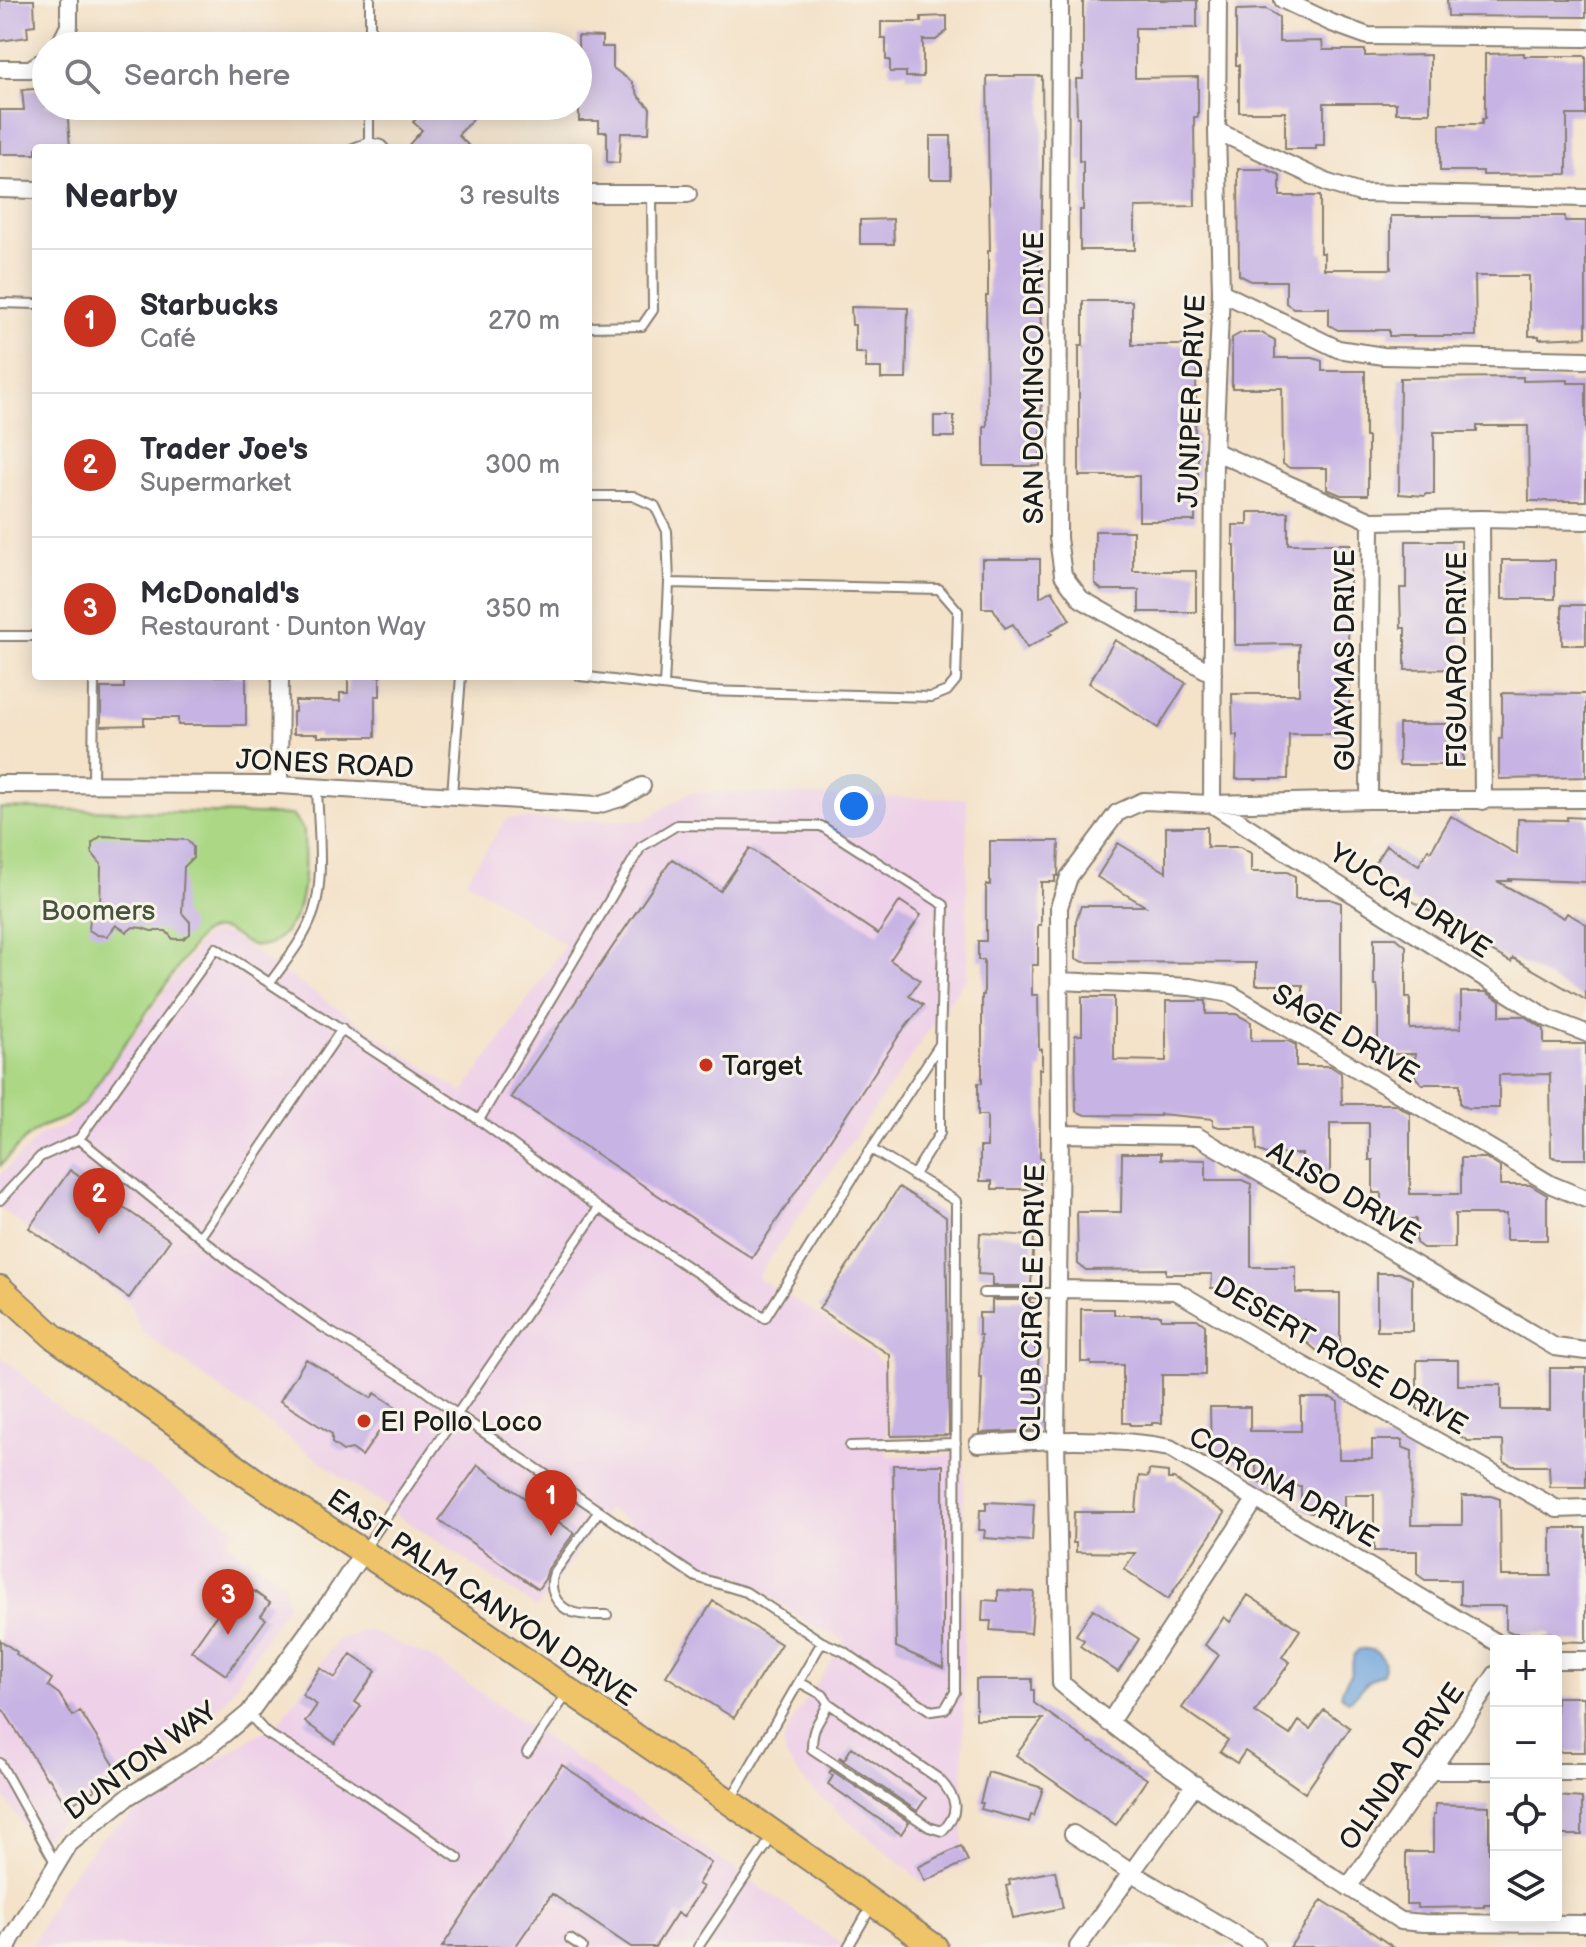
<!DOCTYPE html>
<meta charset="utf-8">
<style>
:root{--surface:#fff;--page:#f2f2f3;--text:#2b2b33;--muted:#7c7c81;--line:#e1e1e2;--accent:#c8321e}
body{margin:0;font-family:"Balsamiq Sans",sans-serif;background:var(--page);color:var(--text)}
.controls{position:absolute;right:24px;bottom:24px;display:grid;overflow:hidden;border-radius:8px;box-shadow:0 4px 20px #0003}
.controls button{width:72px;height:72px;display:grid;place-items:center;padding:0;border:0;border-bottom:2px solid var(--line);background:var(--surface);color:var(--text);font:40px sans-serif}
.you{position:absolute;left:854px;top:806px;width:28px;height:28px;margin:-20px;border:6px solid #fff;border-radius:50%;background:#1a73e8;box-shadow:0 0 0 12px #1a73e833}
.badge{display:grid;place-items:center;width:52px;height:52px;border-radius:50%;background:var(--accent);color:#fff;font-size:26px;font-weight:700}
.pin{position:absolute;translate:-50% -66px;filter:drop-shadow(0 2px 4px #0008)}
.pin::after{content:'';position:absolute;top:42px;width:28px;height:24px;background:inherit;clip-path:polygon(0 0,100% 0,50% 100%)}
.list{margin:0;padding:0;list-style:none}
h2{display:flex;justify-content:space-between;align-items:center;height:104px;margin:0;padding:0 32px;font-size:34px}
h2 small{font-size:26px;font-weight:400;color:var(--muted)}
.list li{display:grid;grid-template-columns:52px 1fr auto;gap:24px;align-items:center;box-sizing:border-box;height:144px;padding:0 32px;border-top:2px solid var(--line)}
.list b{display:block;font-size:30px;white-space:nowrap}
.list p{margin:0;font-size:26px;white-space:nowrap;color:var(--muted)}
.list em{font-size:26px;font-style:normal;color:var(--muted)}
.icon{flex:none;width:44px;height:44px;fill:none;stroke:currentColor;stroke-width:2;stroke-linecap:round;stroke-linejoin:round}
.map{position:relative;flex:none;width:1586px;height:1947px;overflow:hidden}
.search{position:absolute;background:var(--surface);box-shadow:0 4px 20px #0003;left:32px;top:32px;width:560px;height:88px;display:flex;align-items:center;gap:20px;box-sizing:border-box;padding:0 28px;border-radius:44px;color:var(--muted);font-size:30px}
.panel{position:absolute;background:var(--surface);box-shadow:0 4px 20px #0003;left:32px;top:144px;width:560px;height:536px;border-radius:8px}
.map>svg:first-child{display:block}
</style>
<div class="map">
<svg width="1586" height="1947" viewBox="0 0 1586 1947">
<rect width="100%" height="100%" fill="#f7f3e8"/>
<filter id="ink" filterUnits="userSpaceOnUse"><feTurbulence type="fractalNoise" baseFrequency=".0125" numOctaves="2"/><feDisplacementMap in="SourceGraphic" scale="16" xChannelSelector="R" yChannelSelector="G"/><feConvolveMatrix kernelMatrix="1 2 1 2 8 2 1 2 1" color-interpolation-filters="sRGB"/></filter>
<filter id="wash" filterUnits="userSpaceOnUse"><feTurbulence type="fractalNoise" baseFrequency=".006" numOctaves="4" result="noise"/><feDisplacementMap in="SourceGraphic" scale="32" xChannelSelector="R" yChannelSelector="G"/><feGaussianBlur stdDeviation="1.8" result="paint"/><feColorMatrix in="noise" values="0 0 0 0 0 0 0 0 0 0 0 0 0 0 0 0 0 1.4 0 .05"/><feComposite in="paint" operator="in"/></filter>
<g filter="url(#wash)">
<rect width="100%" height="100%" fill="#f4e2c9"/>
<path fill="#eed0e8" d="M690 792 967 799V976L757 1277 808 1308 874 1355 885 1369 887 1456 964 1455 963 1865 925 1884 810 1788 786 1757 783 1741 796 1715 845 1640 810 1624 737 1574 679 1555 608 1508 537 1608 346 1480 141 1331 129 1302 24 1227 0 1207V1175L40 1135 64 1127 81 1108 204 937 213 933H221L230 936 463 1093 565 945 466 880 507 818 643 821Z
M0 1355 61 1410 235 1528 226 1542 283 1582 288 1603 226 1700 184 1737 124 1771 74 1808 36 1845 0 1790Z
M368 1630 430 1657 846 1947H32L58 1891 102 1837 167 1791 280 1721 338 1639Z"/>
<path fill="#acd885" stroke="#647a50" stroke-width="2" d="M0 808 292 815 304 831C304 853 306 877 301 899 297 920 276 952 252 945 230 939 230 920 201 934L83 1104 67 1117 41 1127 25 1139 0 1166Z"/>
<path fill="#6ea3db" stroke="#45607c" stroke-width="2" d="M1366 1649C1380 1650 1386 1660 1383 1674 1377 1677 1371 1679 1366 1684 1359 1691 1357 1697 1347 1701L1341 1695 1343 1687 1350 1675 1354 1654 1359 1650Z"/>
<g id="blocks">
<path fill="#c7b4e4" d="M0 0H34L35 25 27 26 28 37 0 41Z
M1083 0H1197V28H1135V78L1198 77V117H1194L1195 206 1135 207V250H1080V210H1083V161H1079V117H1077L1076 79H1083Z
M1447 0H1586V17L1448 16Z
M1266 9 1279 17V42L1322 41 1323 50H1365V56L1430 55V113H1396V103H1324V145H1316V149H1285V112H1239V65H1236V10Z
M947 16V31L936 40H923V77H906V72H890V60H886V38H881V22H921V17Z
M578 36 602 37V47H613V68L632 82 639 97 650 108 649 133H621L619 163 607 162V132H599V121H579Z
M1524 53V56H1586V115H1567V174L1483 175V171H1440V124H1482V119H1485V54Z
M987 76H1042L1043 161 1041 250H1039L1041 336H1039V382H1042L1040 466H984V426H987L986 296H988V251H990Z
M46 88V106H67L70 148H36V154H0V110H24L22 90Z
M429 106 440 116 450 106H464L475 117 458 135 471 148H406L422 130 413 122Z
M930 136H951V179H930Z
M1238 169H1266L1280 175V196H1320V253H1324V269H1391V216H1565V221H1586V337L1539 339V336H1529V276H1475L1476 336H1389V330H1338L1329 325V308H1293L1286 303V281H1251L1239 275Z
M893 219 894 244H860V220Z
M1083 301H1132V345H1197L1195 436H1198V477H1195V521H1139V476H1079V346H1083Z
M851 307 908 308 906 379H881V368H866V353H855V325H852Z
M1241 333H1262L1275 340V358H1313L1322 361V371H1365V437H1368V495H1341L1327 489V468H1290L1283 464 1282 388H1232V338Z
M1523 377V381L1568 380V383H1586V501H1529L1528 426H1477V432H1434V494H1425V496L1399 494 1400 378Z
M934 416H954V437H934Z
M1248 512H1288V544H1351L1348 644 1350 734H1289L1288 779H1236L1237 735H1233L1232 694H1299V644L1235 645V545H1233V525H1248Z
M1095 531H1133V571H1196V612H1139V590H1102L1095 584Z
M1406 541H1461V669L1405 670V628H1401L1400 588H1406Z
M982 559H1040V597L1052 590 1070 620 1050 631 1052 634 1027 648 1013 624 1005 628 993 608H982Z
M1502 560H1555V599H1502Z
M1562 605H1586V645H1562Z
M1115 640 1186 683 1158 728 1089 683Z
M124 676H246V725H178V718H144V725L101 726V688H124Z
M348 676H380V696H375V737H318V734H293V712H295V701H340V693H348Z
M1502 693 1586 694V777L1499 779V738H1502Z
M1399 724H1463V765H1399Z
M1451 816 1517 854 1518 819 1567 820V817L1586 818V882L1508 879 1512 881H1497L1564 918 1567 913 1586 924V1000L1513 958 1511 962 1436 920 1438 916 1402 895 1406 888 1372 868 1386 845 1419 865 1428 849 1431 851Z
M1166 827H1207V847H1240L1251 853V872H1287L1295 876V899H1330L1341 903V1015H1313V1010H1303V985H1256V963L1084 962 1076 959V921L1081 906H1145L1097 877 1118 843 1166 872Z
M101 836 187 840 193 847V858L184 867 182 913 190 922V934L183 939H173L166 931H151L142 928 133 927 127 932 116 925 107 936 97 935 89 930 90 918 100 910 101 864 92 853V843Z
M990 841H1059L1058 876H1055V882H1041V925H1038V965H1032V995H1038L1039 1049H1042V1069H1039L1040 1147V1158H1043V1179H1040V1189H992V1181H980V1147H987V1115H978V1083H982V995H984V960H978V941H986V885H990Z
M750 848 878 934 900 901 921 915 890 960 920 980 909 996 923 1005 900 1034 752 1258 511 1097 672 859 720 891Z
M1374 938H1396L1406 946V998H1410V1029L1461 1028V992H1486L1500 1001V1016H1524L1544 1029V1044H1586V1159H1558L1551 1156 1550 1074 1499 1075V1108H1468L1460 1104V1084H1422L1415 1077V1054H1378V994L1377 985H1374Z
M1082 997H1114V1060L1166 1061V1001H1206V1014H1236L1251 1022V1041H1288L1296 1045V1066H1330L1341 1073 1342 1104H1394L1410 1113V1194H1461V1158H1486L1500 1167V1185H1530L1547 1195V1240H1506V1214H1455V1248H1423L1416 1243V1219H1381V1193H1373V1160H1369V1123H1330V1174H1301L1302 1154H1267L1257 1150 1256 1127H1219L1213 1125V1119L1160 1114V1116L1085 1115 1076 1111 1075 1035H1082Z
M1122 1153H1161V1159L1206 1160V1180H1242L1251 1184V1267H1296V1293H1340V1351H1317L1304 1340V1320L1272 1326V1323H1259V1319H1256V1296H1219V1288H1211L1212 1274H1166V1269L1086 1270 1078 1264 1077 1212H1121Z
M70 1170 170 1240 129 1298 29 1228Z
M899 1187 946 1217 949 1435 891 1436 890 1355 819 1309Z
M980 1233 1034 1236 1031 1286H992V1275L978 1274Z
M1377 1273H1399L1412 1279V1331H1377Z
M992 1300H1030V1303H1034L1035 1349 1039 1350 1036 1394 1038 1395V1406H1041V1425L1038 1424V1430L980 1433 982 1378H979L981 1335H979V1313H992Z
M1081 1309H1114V1315H1161V1319H1197L1205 1325V1375H1162V1423H1152V1425H1130V1423H1123V1365H1091V1362H1081Z
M306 1359 371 1398 375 1393 396 1407 362 1456 352 1449 343 1451 332 1443V1434L280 1401Z
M1417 1360H1458V1385H1501V1410H1550V1368H1586V1487H1550L1549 1466H1513L1504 1462 1503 1441H1468L1460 1436V1414H1424L1417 1408Z
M1301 1398H1331L1338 1402 1339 1459H1372V1440H1402V1447L1412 1451 1411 1525H1462V1496H1491L1500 1499 1501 1576H1551V1528H1586V1642L1550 1641V1633H1513L1506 1630V1606H1470L1460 1604V1580H1425L1417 1574V1551H1374V1495H1344V1512L1310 1513 1301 1508V1486H1267L1256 1480V1463H1218L1211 1456 1210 1407H1250V1431H1301Z
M478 1465 574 1533 548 1569 545 1579 538 1589 439 1520Z
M893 1465H943V1668L896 1647Z
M1149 1470 1168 1472V1479H1174L1225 1513 1168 1599 1124 1569 1135 1553 1076 1552V1543H1073L1074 1512H1136L1139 1476 1148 1477Z
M986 1502 1034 1504 1032 1541 984 1538 985 1530H979L980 1510H986Z
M244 1584 270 1603 261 1616 266 1619 226 1675 191 1651 230 1596 234 1599Z
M998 1590 1034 1592 1031 1633 990 1630 991 1621H982L983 1600 998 1601Z
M1248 1595 1300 1630 1282 1657 1290 1662 1255 1712 1290 1735 1299 1721 1310 1729 1324 1710 1350 1728 1305 1793 1245 1751 1237 1763 1220 1752 1228 1740 1182 1708 1219 1655 1205 1645 1224 1617 1230 1622Z
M713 1601 781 1644 734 1718 666 1676Z
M1093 1609 1139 1639 1118 1672 1080 1646 1084 1640 1076 1635Z
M0 1640 17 1652 16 1654 52 1679 48 1686 59 1694 73 1716 80 1711 118 1771 93 1786 95 1790 67 1807 49 1778 47 1779 4 1711 0 1708Z
M351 1654 376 1671 355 1702 361 1706 335 1743 305 1722 317 1705 302 1695 320 1668 335 1678Z
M976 1679H1032V1690H1034V1703L1082 1737 1090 1743 1091 1742 1147 1779 1116 1825 1016 1755 1043 1719H976Z
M1556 1697H1584L1585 1752H1556Z
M852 1747 926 1798 917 1811 839 1758 840 1757 844 1760Z
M562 1765 711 1863 698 1884 703 1887 683 1917 677 1913 655 1947H631L552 1894 515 1947H442Z
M831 1770 909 1822 901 1834 828 1784 833 1776 829 1773Z
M988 1772 1043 1788 1034 1816 1031 1815 1029 1822 981 1809 983 1803H980Z
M1556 1796 1582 1798V1835H1556Z
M1435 1804 1489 1806V1853H1495V1905H1484V1907L1417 1908V1904H1406V1852H1433V1815H1435Z
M961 1846 968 1861 925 1881 918 1867Z
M1055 1871 1063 1908 1013 1918 1006 1886 1010 1885 1009 1880Z
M1322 1900 1360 1924 1393 1947H1290Z"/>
</g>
</g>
<g filter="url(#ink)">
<use href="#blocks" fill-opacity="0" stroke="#887f72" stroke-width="2"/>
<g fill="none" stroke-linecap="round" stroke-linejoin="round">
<g stroke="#887f72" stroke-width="12">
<path id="lane" d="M370 46V0
M369 142V106
M353 148 369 142 381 145 384 148
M0 303 36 304
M588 327 642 326 653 310 652 194
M0 636H36
M580 676 703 691 932 697 947 691 956 680 958 611 939 589 669 583 667 531 655 506 633 496H588
M664 686 669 583
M93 784 94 676
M452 795 461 676
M270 983C284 963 302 942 311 919 326 885 318 826 317 788
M79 1139 232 1263 324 1328 417 1385 458 1415 696 1577 746 1592 822 1642 843 1651 931 1711 945 1709 955 1692 956 1201 871 1149
M913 1176 940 1133V1044
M0 1200 40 1157 79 1139 216 948 479 1120 599 1208 765 1318 871 1149 940 1044 944 905 821 826 677 825 641 847 479 1120
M200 1237 342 1029
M983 1293H1058
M850 1446 956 1443
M599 1511 554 1573C548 1589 555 1605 572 1612 582 1616 596 1615 607 1615
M365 1548 599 1208
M799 1682 823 1695 828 1703C820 1724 812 1723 812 1749L929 1827 942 1831C962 1812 956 1797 939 1779L828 1703
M249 1714 266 1733 349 1783 458 1858
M527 1753 567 1694
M0 1763 56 1864
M730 1801 822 1642
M570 1939 582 1947
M698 1947 772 1837
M848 1947 871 1907"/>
</g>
<g stroke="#887f72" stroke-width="20">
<path id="street" d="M1060 0 1058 538 1063 575 1081 599 1213 674
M1218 0 1217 131 1221 292 1214 451 1212 804 1547 1018 1586 1033
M1283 0 1332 23 1368 36 1586 38
M59 46 69 26V0
M0 69H30L46 59
M1217 131 1328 183 1360 193 1586 198
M0 189 36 190
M588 194H688
M1221 292 1338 349 1383 356 1586 360
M1214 451 1371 521 1481 519 1586 521
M1481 519 1483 801
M0 784 279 785 597 805 621 798 642 786
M279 785 280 676
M1586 799 1369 800 1212 804 1143 801 1117 813 1069 877 1059 907 1060 1134 1056 1439 1061 1683C1167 1772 1285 1846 1401 1921L1424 1923 1586 1924
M1369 800 1371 521
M1060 981 1190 987 1231 994 1552 1185 1586 1199
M1060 1134 1197 1136 1555 1347 1586 1351
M1058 1289 1176 1291 1269 1346 1557 1509 1586 1508
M978 1444C1043 1440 1107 1436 1170 1448L1496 1642
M1556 1660H1586
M1109 1723 1256 1499
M1431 1771H1496
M1556 1772H1586
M1073 1834 1132 1873 1257 1947
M1348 1887 1431 1771 1496 1674
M8 1947 11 1939 69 1844 129 1796 207 1748 249 1713 332 1599 363 1552
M1078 1947 1195 1784"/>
</g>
<g stroke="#887f72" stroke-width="28">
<path id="primary" d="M0 1288 54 1337 253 1479 475 1626 690 1774 935 1947"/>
</g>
<use href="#lane" stroke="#fff" stroke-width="8"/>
<use href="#street" stroke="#fff" stroke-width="16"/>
<use href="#primary" stroke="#efc469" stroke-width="24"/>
</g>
</g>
<g fill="#c8321e" stroke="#f7f3e8" stroke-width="3">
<circle cx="706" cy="1065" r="8"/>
<circle cx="364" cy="1421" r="8"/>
</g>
<g text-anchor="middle" stroke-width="6" stroke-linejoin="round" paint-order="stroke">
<g font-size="28" fill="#1c1c1c" stroke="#f7f3e8">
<text transform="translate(1033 378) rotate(-90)" y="10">SAN DOMINGO DRIVE</text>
<text transform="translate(1191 401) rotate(-88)" y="10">JUNIPER DRIVE</text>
<text transform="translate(1344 660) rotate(-90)" y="10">GUAYMAS DRIVE</text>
<text transform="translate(1456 660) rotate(-90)" y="10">FIGUARO DRIVE</text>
<text transform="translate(325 763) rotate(3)" y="10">JONES ROAD</text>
<text transform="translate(1411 900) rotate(33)" y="10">YUCCA DRIVE</text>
<text transform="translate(1346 1033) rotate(31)" y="10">SAGE DRIVE</text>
<text transform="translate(1344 1192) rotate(31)" y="10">ALISO DRIVE</text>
<text transform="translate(1032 1303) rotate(-89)" y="10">CLUB CIRCLE DRIVE</text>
<text transform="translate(1341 1355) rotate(30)" y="10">DESERT ROSE DRIVE</text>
<text transform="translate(1284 1486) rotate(30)" y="10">CORONA DRIVE</text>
<text transform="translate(482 1597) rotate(34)" y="10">EAST PALM CANYON DRIVE</text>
<text transform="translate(140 1760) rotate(-36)" y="10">DUNTON WAY</text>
<text transform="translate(1401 1766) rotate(-55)" y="10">OLINDA DRIVE</text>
</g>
<g font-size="28" fill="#47543c" stroke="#f7f3e8">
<text x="98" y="920">Boomers</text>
</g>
<g font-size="28" fill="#1c1c1c" stroke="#f7f3e8" text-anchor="start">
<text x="722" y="1075">Target</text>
<text x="380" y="1431">El Pollo Loco</text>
</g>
</g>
</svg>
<div class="controls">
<button>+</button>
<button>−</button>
<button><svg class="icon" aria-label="locate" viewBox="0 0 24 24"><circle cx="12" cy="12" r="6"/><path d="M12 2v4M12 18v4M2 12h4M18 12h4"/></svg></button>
<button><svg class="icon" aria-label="layers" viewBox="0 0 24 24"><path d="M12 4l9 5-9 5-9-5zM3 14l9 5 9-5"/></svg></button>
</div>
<div class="you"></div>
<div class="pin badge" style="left:551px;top:1536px">1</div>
<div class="pin badge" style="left:99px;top:1234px">2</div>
<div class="pin badge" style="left:228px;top:1635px">3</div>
<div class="search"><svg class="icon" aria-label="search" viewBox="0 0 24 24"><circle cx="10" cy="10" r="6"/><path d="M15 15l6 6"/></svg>Search here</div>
<section class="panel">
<h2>Nearby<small>3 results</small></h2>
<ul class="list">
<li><span class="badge">1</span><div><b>Starbucks</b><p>Café</p></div><em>270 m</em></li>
<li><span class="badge">2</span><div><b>Trader Joe's</b><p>Supermarket</p></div><em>300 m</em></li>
<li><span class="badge">3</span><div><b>McDonald's</b><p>Restaurant · Dunton Way</p></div><em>350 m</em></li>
</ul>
</section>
</div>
